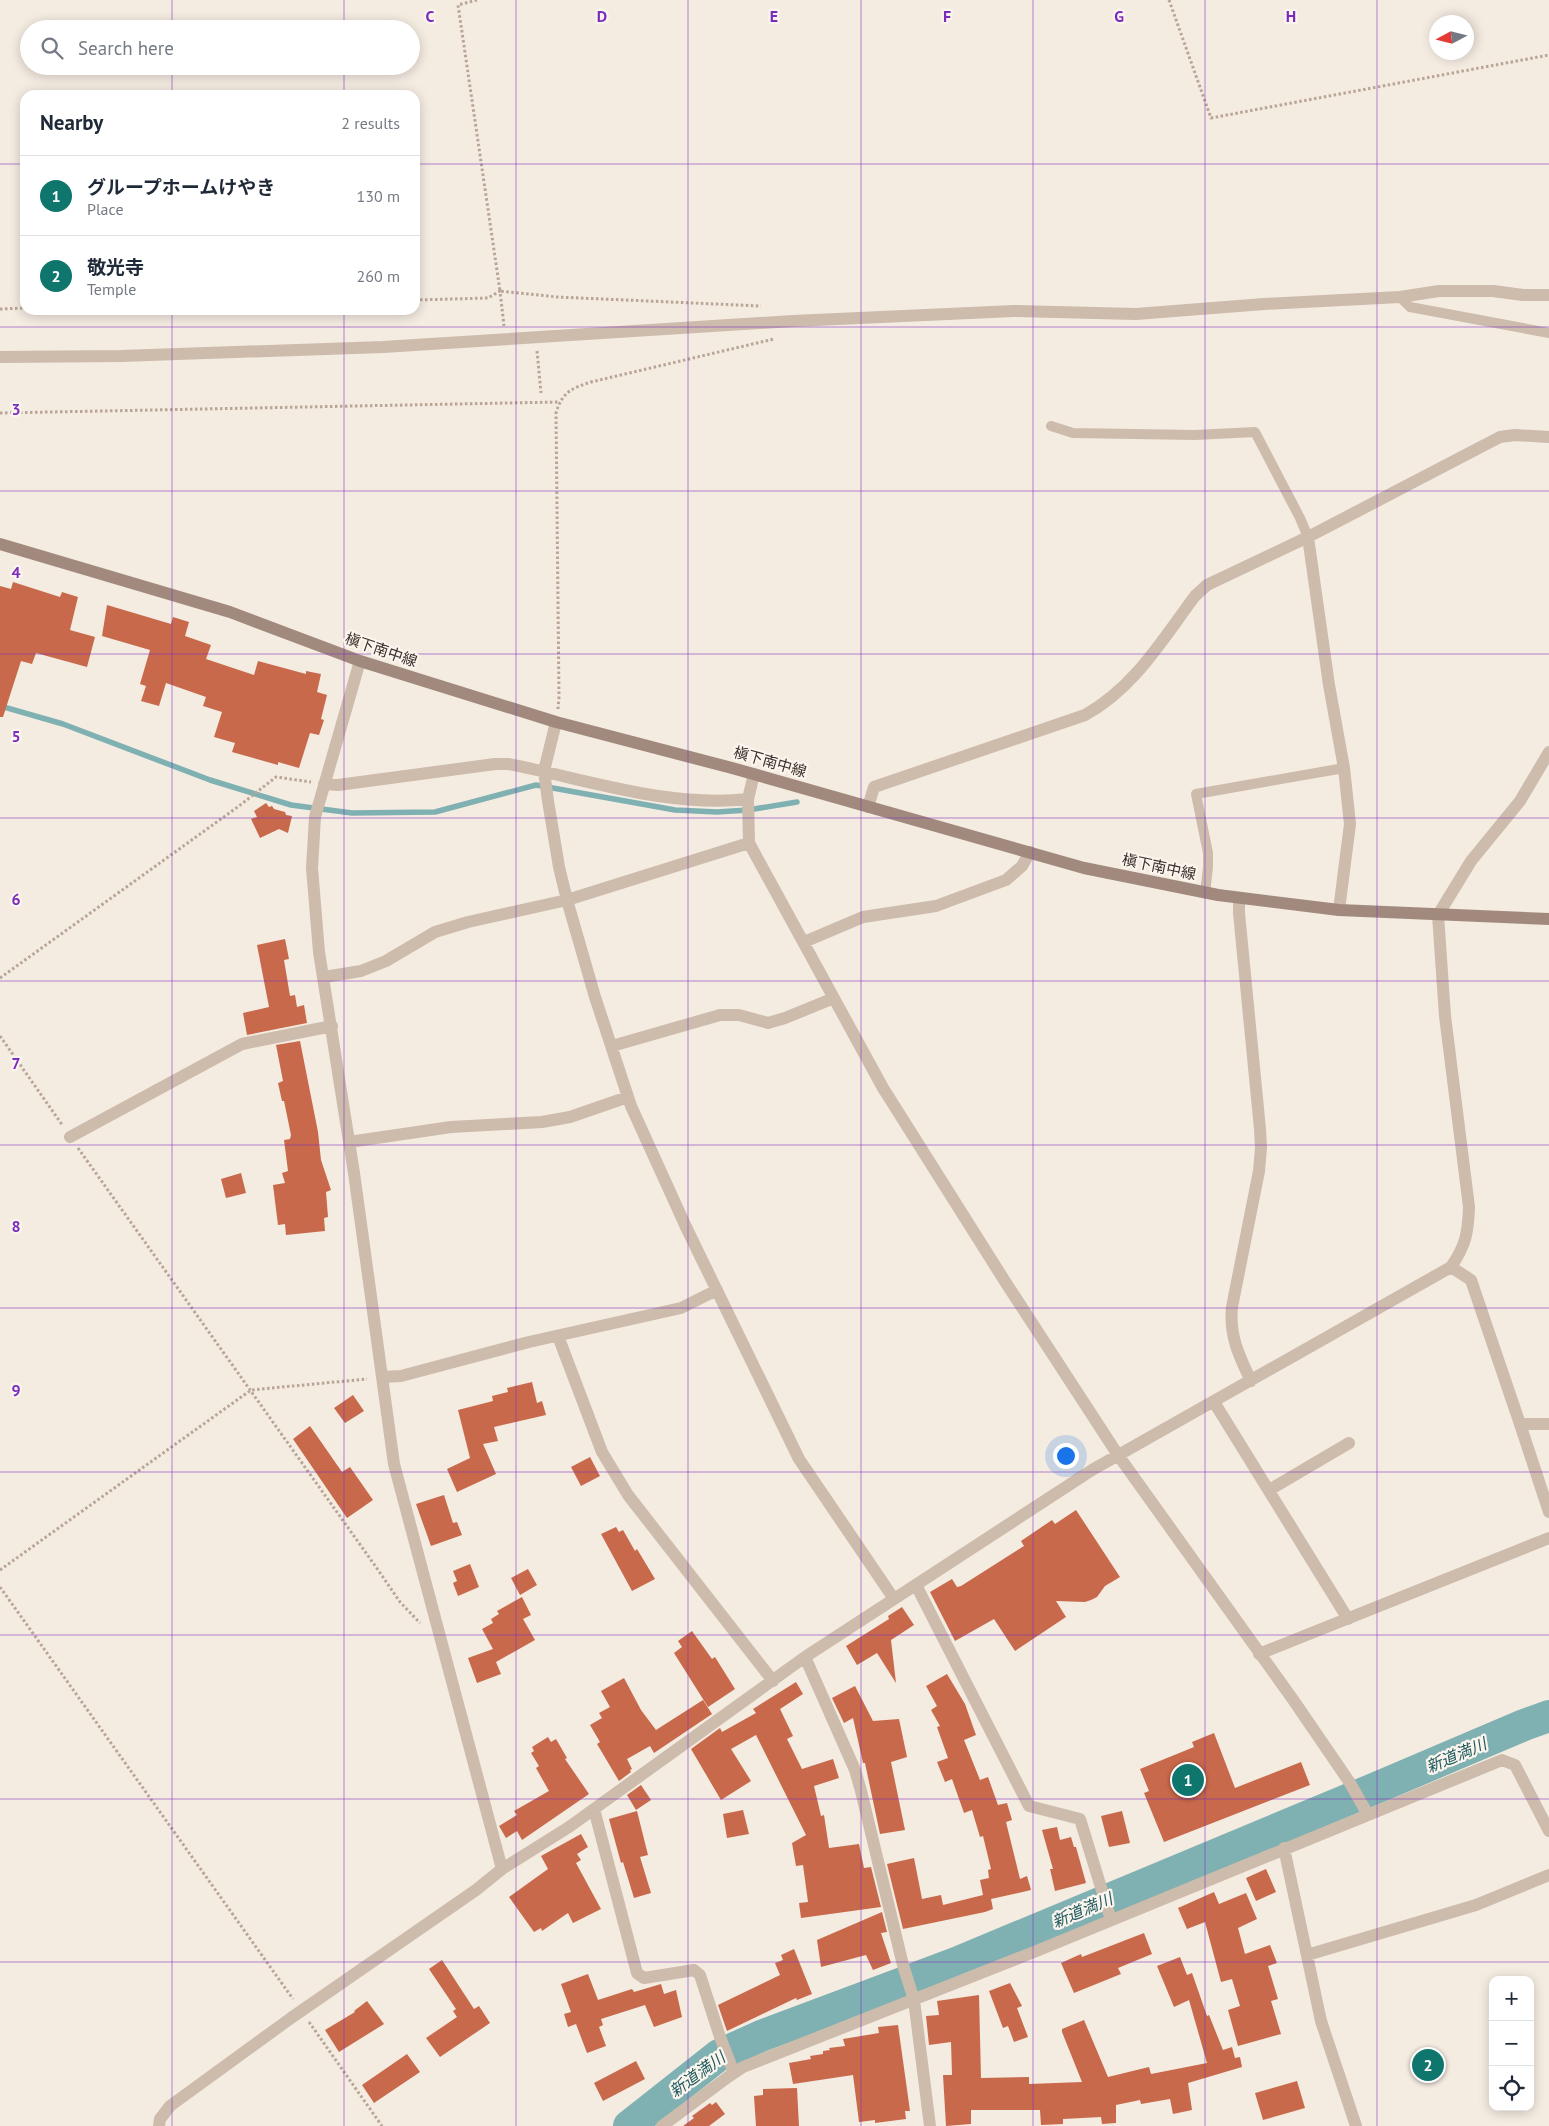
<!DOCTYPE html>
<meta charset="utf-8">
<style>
:root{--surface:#fff;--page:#f2f2f3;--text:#1f2937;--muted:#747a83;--line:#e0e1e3;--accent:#0f766e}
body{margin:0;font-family:"PT Sans","Noto Sans JP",sans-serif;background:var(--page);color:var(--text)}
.controls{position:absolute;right:15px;bottom:15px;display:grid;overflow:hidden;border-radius:10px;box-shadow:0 2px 12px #0003}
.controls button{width:45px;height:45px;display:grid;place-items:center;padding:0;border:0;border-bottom:1px solid var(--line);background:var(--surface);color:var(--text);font:25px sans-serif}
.compass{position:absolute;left:1429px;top:15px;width:45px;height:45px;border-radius:50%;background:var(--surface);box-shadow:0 2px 12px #0003;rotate:263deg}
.you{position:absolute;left:1065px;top:1455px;width:18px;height:18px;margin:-12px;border:4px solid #fff;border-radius:50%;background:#1a73e8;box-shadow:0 0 0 8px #1a73e833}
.badge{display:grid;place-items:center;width:32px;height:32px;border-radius:50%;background:var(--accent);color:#fff;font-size:16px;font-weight:700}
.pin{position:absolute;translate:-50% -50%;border:2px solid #fff;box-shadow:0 1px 5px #0006}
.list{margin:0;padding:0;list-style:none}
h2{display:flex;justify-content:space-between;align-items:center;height:65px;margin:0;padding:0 20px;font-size:21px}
h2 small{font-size:16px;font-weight:400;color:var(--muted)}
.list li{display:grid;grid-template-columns:32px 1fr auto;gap:15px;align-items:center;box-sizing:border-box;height:80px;padding:0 20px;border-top:1px solid var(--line)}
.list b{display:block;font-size:19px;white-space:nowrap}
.list p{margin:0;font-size:16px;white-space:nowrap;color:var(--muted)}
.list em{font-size:16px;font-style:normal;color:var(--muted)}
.icon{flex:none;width:28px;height:28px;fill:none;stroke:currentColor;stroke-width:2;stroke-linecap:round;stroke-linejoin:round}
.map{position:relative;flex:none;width:1549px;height:2126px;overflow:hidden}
.search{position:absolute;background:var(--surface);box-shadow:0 2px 12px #0003;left:20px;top:20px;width:400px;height:55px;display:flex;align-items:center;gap:12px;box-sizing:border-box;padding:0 18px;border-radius:28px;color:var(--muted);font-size:19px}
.panel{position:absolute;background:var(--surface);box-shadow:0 2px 12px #0003;left:20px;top:90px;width:400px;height:225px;border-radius:15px}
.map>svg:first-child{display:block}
</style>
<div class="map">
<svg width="1549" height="2126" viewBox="0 0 1549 2126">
<rect width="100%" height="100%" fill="#f4ebe1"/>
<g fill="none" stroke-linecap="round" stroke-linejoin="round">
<path stroke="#7fb0b2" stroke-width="5.5" d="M0 706 63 724 210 780 291 805 352 813 435 812 536 785 675 810 717 812 748 810 797 802"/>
<path stroke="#7fb0b2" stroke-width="32" d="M629 2126 719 2055 761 2036 956 1963 1376 1788 1524 1725 1549 1716"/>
</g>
<path fill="#c8694b" d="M13 582 60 597 62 592 78 597 70 630 95 637 87 667 36 653 32 664 21 661 3 717H0V586L11 589Z
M107 605 171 624 173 617 189 622 185 636 211 645 206 659 254 675 258 661 306 674V671L321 674 317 692 327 695 321 719 324 720 319 735 310 733 299 768 278 762V765L232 752 235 743 214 737 222 712 203 706 206 697 166 683 159 706 141 701 146 686 140 684 150 650 102 636Z
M266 803 269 807 272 806 274 809 285 812 286 815 292 816 288 833 279 829 260 838 251 819 257 817 254 811Z
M285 939 289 959 284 960 290 996 295 995 297 1007 304 1005 307 1023 247 1035 243 1013 269 1007 257 945Z
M300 1041 318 1132 321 1160 331 1190 326 1192 328 1217 324 1218 325 1231 286 1235 285 1224 278 1225 273 1185 285 1183 282 1173 288 1171 284 1140 290 1139 291 1135 284 1101H282L278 1083 283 1081 276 1045Z
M241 1173 246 1193 226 1198 221 1179Z
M532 1382 537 1403 542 1401 546 1415 494 1427 498 1441 483 1444 496 1474 457 1492 447 1469 470 1458 458 1410 493 1401 492 1396 508 1392 507 1388Z
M353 1395 364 1411 345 1423 334 1408Z
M310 1426 342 1472 350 1467 373 1500 347 1518 293 1439Z
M590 1457 600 1476 581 1486 571 1467Z
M444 1495 453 1523 457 1522 462 1535 431 1546 416 1504Z
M1076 1510 1120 1577 1105 1586 1097 1597 1091 1600 1085 1602 1056 1601 1066 1617 1015 1651 994 1619 955 1641 930 1592 952 1579 957 1587 961 1586 1024 1546 1021 1541 1052 1520 1055 1524Z
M616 1527 619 1532 623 1530 635 1551 637 1549 655 1579 632 1591 601 1534Z
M470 1564 479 1587 458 1596 453 1583 457 1581 453 1571Z
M528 1569 537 1585 520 1595 511 1578Z
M522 1597 531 1615 523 1619 535 1640 496 1662 501 1674 477 1683 468 1658 493 1649 482 1629 493 1623 491 1619 499 1614 497 1611Z
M902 1607 914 1625 891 1640 896 1683 877 1653 857 1665 846 1646 889 1619 888 1616Z
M692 1631 712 1659 715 1657 735 1689 708 1707 674 1653 682 1647 678 1641Z
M947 1674 965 1704 976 1735 964 1740 980 1780 988 1777 998 1805 1007 1803 1012 1820 1006 1822 1020 1879 1027 1876 1031 1890 991 1899 993 1909 985 1912 903 1929 887 1864 914 1858 922 1899 941 1895 943 1905 983 1895 980 1880 989 1878 988 1870 991 1869 983 1836 980 1837 972 1810 964 1813 952 1779 945 1782 937 1762 948 1758 937 1727 940 1726 931 1710 937 1706 926 1686Z
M624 1678 641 1710 656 1730 703 1700 712 1714 654 1753 650 1746 627 1759 632 1769 630 1770 631 1772 619 1781 597 1744 600 1742 590 1725 602 1718 599 1713 610 1707 601 1691Z
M796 1682 803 1694 780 1709 793 1736 787 1739 802 1769 833 1759 839 1778 814 1786 821 1816 824 1815 829 1848 859 1844 864 1868 871 1867 881 1907 801 1918 799 1903 808 1902 803 1865 796 1866 792 1843 806 1835 756 1735 731 1749 751 1781 721 1800 691 1749 720 1728 722 1732 756 1713 753 1709Z
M855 1686 873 1721 899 1719 907 1757 891 1762 905 1830 880 1834 865 1763H863L853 1718 844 1723 832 1698Z
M1214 1733 1235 1788 1301 1762 1310 1785 1164 1842 1144 1793 1149 1791 1140 1769 1194 1747 1192 1742Z
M548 1737 551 1742 556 1739 567 1758 565 1759 589 1794 522 1840 517 1831 506 1838 499 1826 517 1815 514 1811 549 1791 536 1768 539 1766 531 1753 534 1751 532 1747Z
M641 1785 651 1800 636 1810 627 1795Z
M743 1810 749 1834 727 1838 723 1814Z
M637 1811 648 1855 640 1857 651 1893 634 1898 623 1862 621 1863 609 1819Z
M1122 1811 1130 1843 1109 1847 1101 1816Z
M1057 1827 1060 1840 1071 1837 1074 1847H1076L1086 1883 1055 1891 1050 1869H1053L1042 1830Z
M581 1834 588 1847 577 1854 581 1860 576 1863 601 1909 573 1923 568 1913 542 1931 541 1928 534 1932 509 1897 548 1869 541 1856Z
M1266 1869 1276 1892 1256 1901 1246 1878Z
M1214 1892 1219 1904 1246 1893 1257 1919 1238 1928 1245 1954 1270 1945 1277 1963 1268 1966 1278 1999 1271 2001 1281 2034 1238 2046 1228 2010 1240 2006 1232 1979 1221 1982 1205 1922 1187 1929 1178 1908Z
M882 1912 887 1932 881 1933 891 1963 873 1970 866 1955 821 1967 817 1940Z
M1144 1933 1152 1954 1118 1968 1121 1974 1074 1993 1061 1963 1081 1954 1082 1957Z
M794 1949 812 1994 797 2000 796 1998 727 2031 718 2005 780 1975 775 1963 783 1960 781 1955Z
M1180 1957 1187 1975 1192 1973 1207 2016 1209 2015 1223 2050 1232 2047 1235 2058 1240 2057 1242 2067 1188 2083 1192 2110 1173 2114 1170 2099 1141 2104 1140 2100 1116 2105V2123L1102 2124 1101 2117 1063 2119V2124L1041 2125 1040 2110H971V2124L946 2126 943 2075H952L951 2042 929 2045 926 2016 939 2015 937 2001 979 1995 981 2078 1029 2077V2084L1082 2082 1062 2032V2029L1084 2020 1108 2077 1149 2067 1151 2074 1207 2063 1189 2000 1174 2007 1157 1966Z
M442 1960 474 2009 479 2006 490 2023 440 2057 426 2038 457 2017 453 2011 456 2009 429 1969Z
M588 1974 598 2000 632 1989 634 1992 661 1984 664 1994 676 1990 682 2017 654 2027 645 2005 601 2019 603 2025 599 2027 606 2046 587 2053 576 2024 568 2027 564 2014 571 2012 561 1984Z
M1010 1983 1022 2006 1017 2008 1028 2037 1014 2042 1008 2026 1003 2028 989 1991Z
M367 2001 384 2024 339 2052 325 2030 355 2012 354 2011Z
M898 2025 910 2111H905L906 2119 875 2123V2120L859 2122 853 2075 793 2084 789 2063 811 2059 810 2056 823 2054V2051L830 2050 829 2048 845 2046 843 2039 879 2033 878 2027Z
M407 2054 420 2072 374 2103 362 2085Z
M636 2061 645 2079 603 2101 594 2083Z
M1297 2081 1305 2108 1263 2120 1255 2093Z
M797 2088 799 2126H756L754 2096 763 2095V2089Z
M716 2102 725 2114 709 2126H683L694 2118 692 2116 710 2103 712 2105Z"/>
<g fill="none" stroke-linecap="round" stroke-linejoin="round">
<path stroke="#b9a596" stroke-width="3" stroke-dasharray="2.5 2.5" stroke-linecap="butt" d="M477 0 458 5 500 291 557 297 761 306
M1169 0 1211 118 1549 55
M415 300 488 298 500 291 504 326
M0 309 25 308
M537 351 541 393
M0 413 559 402
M558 709 559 697 556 413C562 392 572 388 591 382L774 339
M0 978 239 806 276 777 311 782
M0 1036 63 1126
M78 1148 376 1567 400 1602 420 1623
M0 1570 251 1390 367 1379
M0 1587 293 1999
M309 2022 382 2126"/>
<path stroke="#cdbbac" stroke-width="10" d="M1400 297 1410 307 1549 333
M1051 426 1073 433 1195 435 1255 432 1300 518 1308 537
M1205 893 1208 867V853L1196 794 1344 768"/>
<path stroke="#cdbbac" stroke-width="12" d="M0 357 121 356 383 347 793 321 1014 311 1136 314 1264 304 1400 297 1439 291H1493L1523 295H1549
M1308 537 1329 685 1344 768 1350 824 1339 910
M360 661 315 817 312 868 319 952 354 1173 394 1464 502 1869
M556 722 544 771 548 801 559 867 567 900 595 997 631 1106 686 1227 799 1459 894 1599
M754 774 748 799 749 843 883 1088 1006 1283 1118 1455 1294 1701 1350 1783 1367 1813
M324 784 338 785 495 764H508C586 779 667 808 748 799
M868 807 874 787 1085 715C1134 688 1162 640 1195 596L1207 585 1308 537 1500 437 1515 435 1549 437
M1239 898V913L1260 1129 1261 1148 1259 1171 1232 1307C1229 1335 1239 1356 1251 1381
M804 942 863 917 936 906 1006 880 1022 866 1030 852
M324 977 361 971 386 961 435 932 468 922 567 900 749 843
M612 1046 720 1015H739L768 1023 785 1018 834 998
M70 1137 242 1044 332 1026
M349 1142 451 1127 542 1122 570 1117 628 1097
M1451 1267 1471 1280 1520 1424H1549
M558 1336 602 1452 628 1495 773 1681
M382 1377 401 1376 529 1342 681 1308 717 1290
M1214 1402 1348 1619
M1520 1424 1549 1512
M1269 1490 1349 1443
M916 1585 1029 1806 1080 1819 1111 1920
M1259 1654 1549 1538
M805 1657 855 1770 861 1791 903 1965 914 2000 930 2126
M594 1809 637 1973 644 1978 694 1970 700 1975 720 2037 734 2073
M1284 1848 1321 2021 1356 2126
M1307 1955 1476 1905 1549 1875
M159 2126 160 2119 170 2106 291 2018 476 1890 502 1869 569 1827 805 1657 1092 1470 1451 1267C1466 1245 1468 1233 1469 1207L1445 1016 1438 915 1471 861 1520 801 1549 752
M662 2126 728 2077 743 2067 1034 1952 1502 1760 1515 1765 1549 1831"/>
<path stroke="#a18a7d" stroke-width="12" d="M0 544 230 612 360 661 556 722 732 768 1084 868 1218 895 1339 910 1549 919"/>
</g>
<path fill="none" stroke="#7b2cbf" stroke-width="1" stroke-opacity="0.55" d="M172 0V29M344 0V29M516 0V2126M688 0V2126M861 0V2126M1033 0V2126M1205 0V2126M1377 0V2126M172 66V95M344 66V95M0 164H25M415 164H1549M172 310V2126M344 310V2126M0 327H1549M0 491H1549M0 654H1549M0 818H1549M0 981H1549M0 1145H1549M0 1308H1549M0 1472H1549M0 1635H1549M0 1799H1549M0 1962H1549"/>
<g text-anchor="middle" stroke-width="4.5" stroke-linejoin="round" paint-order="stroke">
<g font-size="15" fill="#3b302b" stroke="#fbf5ee">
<text transform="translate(381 650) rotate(19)" y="5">槇下南中線</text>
<text transform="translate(770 762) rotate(16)" y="5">槇下南中線</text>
<text transform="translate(1159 867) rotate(12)" y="5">槇下南中線</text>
</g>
<g font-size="16" font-style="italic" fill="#1f5a5e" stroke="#fbf5ee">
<text transform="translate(1456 1755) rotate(-23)" y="6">新道満川</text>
<text transform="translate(1082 1910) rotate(-23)" y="6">新道満川</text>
<text transform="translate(697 2074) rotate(-36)" y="6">新道満川</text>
</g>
</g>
<g font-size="16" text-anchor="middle" font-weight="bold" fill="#7b2cbf" stroke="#fbf5ee" stroke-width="4.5" stroke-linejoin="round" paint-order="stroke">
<text x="430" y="22">C</text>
<text x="602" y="22">D</text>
<text x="774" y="22">E</text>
<text x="947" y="22">F</text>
<text x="1119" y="22">G</text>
<text x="1291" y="22">H</text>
<text x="16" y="415">3</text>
<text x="16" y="578">4</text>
<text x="16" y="742">5</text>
<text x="16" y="905">6</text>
<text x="16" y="1069">7</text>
<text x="16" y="1232">8</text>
<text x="16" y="1396">9</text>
</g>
</svg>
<div class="controls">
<button>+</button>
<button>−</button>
<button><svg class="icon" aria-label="locate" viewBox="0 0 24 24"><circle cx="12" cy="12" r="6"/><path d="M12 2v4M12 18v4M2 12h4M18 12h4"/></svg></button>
</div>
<svg class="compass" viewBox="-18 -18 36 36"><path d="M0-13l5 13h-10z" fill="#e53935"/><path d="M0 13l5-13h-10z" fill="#747a83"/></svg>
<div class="you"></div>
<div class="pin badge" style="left:1188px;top:1780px">1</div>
<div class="pin badge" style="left:1428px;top:2065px">2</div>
<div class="search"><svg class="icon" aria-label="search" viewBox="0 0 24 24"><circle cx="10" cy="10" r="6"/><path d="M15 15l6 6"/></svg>Search here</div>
<section class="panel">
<h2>Nearby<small>2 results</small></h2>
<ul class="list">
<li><span class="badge">1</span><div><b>グループホームけやき</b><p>Place</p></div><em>130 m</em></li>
<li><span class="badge">2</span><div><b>敬光寺</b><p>Temple</p></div><em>260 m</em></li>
</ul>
</section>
</div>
